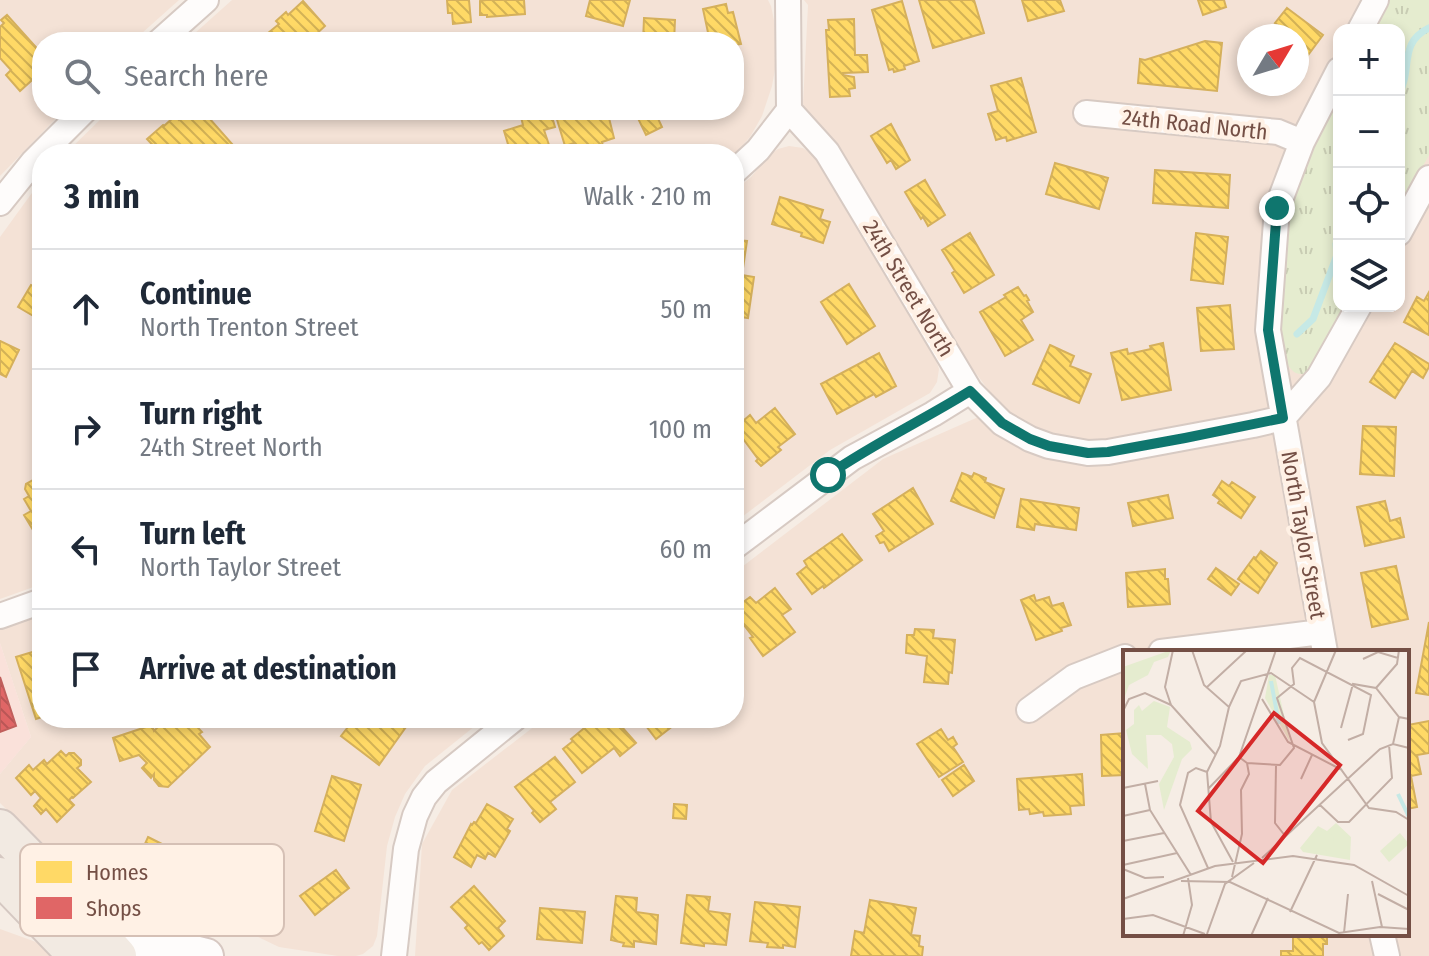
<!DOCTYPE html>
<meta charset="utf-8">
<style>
:root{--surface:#fff;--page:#f6f6f7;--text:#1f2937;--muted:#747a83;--line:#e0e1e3}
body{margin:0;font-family:"Fira Sans Condensed",sans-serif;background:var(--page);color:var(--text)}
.controls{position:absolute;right:24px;top:24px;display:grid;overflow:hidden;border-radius:16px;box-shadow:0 4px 12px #0003}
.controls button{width:72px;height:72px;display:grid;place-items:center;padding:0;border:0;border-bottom:2px solid var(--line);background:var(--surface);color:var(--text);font:40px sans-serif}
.compass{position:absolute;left:1237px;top:24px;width:72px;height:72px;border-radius:50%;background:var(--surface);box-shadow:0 4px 12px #0003;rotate:52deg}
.stop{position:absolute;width:24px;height:24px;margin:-18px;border:6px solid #0f766e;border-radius:50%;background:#fff}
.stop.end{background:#0f766e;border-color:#fff;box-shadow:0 2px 8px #0008}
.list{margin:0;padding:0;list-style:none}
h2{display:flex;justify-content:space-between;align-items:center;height:104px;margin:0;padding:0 32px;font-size:34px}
h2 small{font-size:26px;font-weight:400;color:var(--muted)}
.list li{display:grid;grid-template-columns:52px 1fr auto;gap:24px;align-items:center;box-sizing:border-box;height:120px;padding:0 32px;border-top:2px solid var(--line)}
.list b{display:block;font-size:30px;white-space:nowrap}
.list p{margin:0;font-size:26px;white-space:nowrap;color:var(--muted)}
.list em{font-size:26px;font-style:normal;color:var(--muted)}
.icon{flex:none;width:44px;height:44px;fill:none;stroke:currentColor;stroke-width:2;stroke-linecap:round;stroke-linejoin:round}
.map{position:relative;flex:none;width:1429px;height:956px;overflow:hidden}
.search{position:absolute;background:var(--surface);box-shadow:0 4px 12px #0003;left:32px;top:32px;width:712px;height:88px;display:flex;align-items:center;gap:20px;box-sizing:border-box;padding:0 28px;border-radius:32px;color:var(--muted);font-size:30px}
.panel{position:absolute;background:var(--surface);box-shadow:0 4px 12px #0003;left:32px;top:144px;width:712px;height:584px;border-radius:32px}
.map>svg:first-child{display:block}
</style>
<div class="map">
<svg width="1429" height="956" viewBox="0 0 1429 956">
<defs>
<pattern id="park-tufts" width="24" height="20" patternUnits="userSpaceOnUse" patternTransform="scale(2)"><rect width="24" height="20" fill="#e5eccf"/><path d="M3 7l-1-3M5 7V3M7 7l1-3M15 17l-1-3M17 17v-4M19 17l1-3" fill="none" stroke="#c8ccb3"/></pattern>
<pattern id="homes-back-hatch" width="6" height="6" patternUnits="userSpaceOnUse" patternTransform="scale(2)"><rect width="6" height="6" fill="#ffd966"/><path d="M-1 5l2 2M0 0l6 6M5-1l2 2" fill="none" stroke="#d3b256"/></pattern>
<pattern id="shops-back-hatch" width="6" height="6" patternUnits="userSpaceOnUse" patternTransform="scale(2)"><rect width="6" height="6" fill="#e06666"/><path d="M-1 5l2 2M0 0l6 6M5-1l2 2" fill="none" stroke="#ba5656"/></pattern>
</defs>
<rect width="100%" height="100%" fill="#f6ede5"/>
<path fill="#f4e2d6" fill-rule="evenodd" d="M0 0H179L132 42H42V110H64L0 176Z
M232 0H768L771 6 776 30V64L772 86 762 116 750 137 734 155V154H65L110 110H734V42H185Z
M804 0H1429V956H415L422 844 452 790 545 718H734V573L883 459 1001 407 963 356 803 104 808 5ZM1339 30H1399V306H1339ZM1249 36H1297V84H1249ZM1125 652H1407V934H1125Z
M789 146 803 148 813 155 934 354 939 369 937 382 930 393 830 450 734 523V191L751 177 769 155 778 149Z
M42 179V584L0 599V237Z
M42 613V718H485L425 766 405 794 395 817 387 846 377 936 373 946 363 954 356 956H338L279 947 246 931 196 920 91 893 0 803V774L31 737 0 643V627Z
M0 929 36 942 52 956H0Z"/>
<path fill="#fae1da" d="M0 643 31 737 0 774Z"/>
<path fill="url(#park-tufts)" d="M1388 0H1429V155L1399 210V30H1372Z
M1339 91V306H1347L1310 372C1260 394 1288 232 1292 210 1296 189 1305 159 1313 139 1320 123 1330 107 1339 91Z"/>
<path fill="url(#homes-back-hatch)" stroke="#d5b05c" stroke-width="2" d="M447 0H469L471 22 453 24 452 13H448Z
M486 0H524L525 14 487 17V15H480V1Z
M590 0H630L623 26 586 16Z
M919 0H974L984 33 933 48Z
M1022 0H1060L1064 11 1028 21Z
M1198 0H1224L1226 7 1203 15Z
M303 1 325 26 313 37 318 42H266L262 38 279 24 276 21 286 12 288 15Z
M902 1 919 61 904 66 905 69 894 72 893 69 889 70 872 10Z
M726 4 728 13 733 12 741 44 735 45 738 56 734 57V42H710L703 9Z
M1287 8 1323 35 1297 70V36H1281L1285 30 1275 23Z
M7 15 42 54V71L20 91 6 75 11 70 0 58V27L4 23 1 20Z
M644 18 675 20 674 42H643Z
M854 19 855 55H867L868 72 843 73V75L854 77 855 88 849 89 850 96 830 97 826 30H829L828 20Z
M1205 41 1222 43 1217 91 1138 83 1140 59 1145 60Z
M1021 78 1036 132 1007 141 1006 137 996 140 988 114 998 111 991 86Z
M190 110H202L232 144 221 154H161L147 139 163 125 164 126 175 116 179 120Z
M532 110H550L555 127 544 130 550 148 530 154H511L504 131 523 125 520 113Z
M567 110 568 114 583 110H607L614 138 602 142 603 146 594 149 593 145 576 149 574 143 565 146 555 113Z
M634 110H654L662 127 646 135Z
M891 124 910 160 896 169 891 160 887 163 871 136Z
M1055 163 1108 178 1099 209 1046 194Z
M1155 170 1230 175 1228 208 1153 203Z
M925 180 945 215 928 226 923 217 921 219 905 192Z
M780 197 823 210 820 219 830 222 823 243 801 236 802 233 772 224Z
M970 233 994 275 964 293 952 273 955 271 942 250Z
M1196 233 1228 237 1223 284 1191 280Z
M734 240 747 241 742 275 754 277 748 318 734 316Z
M39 275 42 277V321L18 307 31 285 33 286Z
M849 284 875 326 847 344 821 302Z
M1018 287 1024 296 1026 295 1029 300 1027 301 1033 312 1021 320 1033 340 1005 356 980 312 1006 297 1004 295Z
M1429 292V335L1404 322 1417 297 1424 301Z
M1230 305 1234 349 1201 351 1197 308Z
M0 341 19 350 6 377 0 374Z
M1163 343 1171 390 1122 400 1111 353 1127 349 1128 354 1151 349 1150 346Z
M1395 343 1429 364V367L1423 378 1412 371 1395 398 1370 382Z
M1050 345 1074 356 1070 366 1091 374 1079 403 1033 384Z
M879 353 896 386 876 397 874 394 837 414 821 384Z
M775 408 795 434 778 447 781 450 761 466 756 461 758 459 735 428 750 415 756 423Z
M1363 426 1396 427 1394 476 1360 474Z
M962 473 972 477 974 473 986 478 985 482 1004 489 994 518 951 501Z
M33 480 38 481 42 488V545L24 515 31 511 24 499 29 496 25 489 26 484Z
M1222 481 1229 486 1232 482 1255 497 1241 518 1218 503 1220 500 1213 495Z
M913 488 933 524 889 551 884 542 880 543 876 536 884 531 873 514Z
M1168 495 1173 518 1133 526 1128 503Z
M1021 499 1079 508 1076 530 1035 524 1034 530 1017 527Z
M1385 501 1390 521 1400 518 1404 537 1365 546 1357 507Z
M842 534 862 560 824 588 823 586 812 594 797 574 807 566 804 561Z
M1261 551 1277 563 1258 593 1238 579 1254 557 1256 558Z
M1396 566 1408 619 1372 627 1361 573Z
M1216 568 1239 584 1231 595 1208 579Z
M1165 569V579H1168L1170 604 1128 607 1126 573Z
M775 588 791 609 782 615 795 632 763 656 750 638 753 637 734 612V609L750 597 756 603Z
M1034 595 1036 601 1049 597 1052 606 1063 603 1071 625 1061 628 1062 631 1036 640 1021 600Z
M1429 622V695L1416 693Z
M915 629 934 630 933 638 955 640 952 673 949 672 948 684 924 682 927 656 906 653 907 635H914Z
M42 649V717L36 719 16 657Z
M189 718 202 732 199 734 210 747 168 787 159 786 154 780V774L151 778 142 768 147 763 139 755 120 761 113 738 152 725 154 731 163 722 168 727 177 719 182 724Z
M355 718H358L366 724 371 718H395L406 727 379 765 341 736Z
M602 718H614L636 743 620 756 614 748 582 773 563 749 573 741 571 739 589 724 591 726Z
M640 718H674L678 722 656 739Z
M1429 721V753L1417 755 1421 774 1411 776 1417 807 1407 809V733H1410L1408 725Z
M941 729 948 740 953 737 957 744 953 747 963 762 939 777 917 744Z
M1125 733V775L1102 776 1101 735Z
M61 751 66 756 69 753H74L81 760V765L77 768 91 782 73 798 72 797 69 800 74 805 57 822 46 809 41 814 34 806 41 798 35 791 31 795 16 778 29 765 33 770 44 760 47 764Z
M555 757 575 782 550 802 556 809 540 822 532 813 534 811 515 787Z
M964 765 974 781 953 796 942 780Z
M1082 774 1084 805 1070 806 1071 814 1044 816 1043 812 1030 814 1029 809 1019 810 1017 779Z
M332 776 361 785 344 841 315 831Z
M487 804 513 819 507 829 510 831 495 857 488 853 485 859 477 855 471 867 454 857 471 824 472 825 474 822 476 823Z
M674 804 687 805 686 819 673 818Z
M148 837 174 850 161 877 135 866Z
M336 870 349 888 315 915 300 896Z
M474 886 505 921 498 928 504 936 489 950 482 942 479 944 465 928 468 925 451 907Z
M687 895 710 897 708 911 730 914 726 945 704 943V946L681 943Z
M616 896 637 898 636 912 658 915 656 944 634 941V947L623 946 624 943 611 940Z
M870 900 916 908 911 935 920 936 919 946 923 947 922 956H851L855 931 864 933Z
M755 902 800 907 795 947 783 945V948L767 947 768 943 750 941Z
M540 908 585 912 582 943 537 939Z
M1293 934H1327V944H1323V956H1281V951H1293Z"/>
<path fill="url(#shops-back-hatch)" stroke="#c05f5c" stroke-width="2" d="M0 677 16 726 0 732Z"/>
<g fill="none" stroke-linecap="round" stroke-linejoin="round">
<path stroke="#c6e9e6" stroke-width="7" d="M1399 93C1413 69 1398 43 1429 28
M1297 334 1313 319 1337 255 1336 244 1339 239"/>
<g stroke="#d7cac3" stroke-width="28">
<path id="street" d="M1360 30 1376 0
M159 42 206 0
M789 110 827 152 970 391 1002 423 1030 439 1049 446 1088 453 1108 452 1253 425 1283 418 1319 377 1359 306
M1086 113 1278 132 1302 142
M734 172 758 150 789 110 788 0
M0 203 33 162 85 110
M1399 233 1429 178
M734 547 852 458 933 414 970 391
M0 616 42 601
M1161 652 1321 632
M1325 652 1268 330 1277 208 1302 142 1339 70
M1029 710 1074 677 1125 657
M1382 934 1387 956
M394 956 406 849 415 816 424 797 436 782 515 718"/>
</g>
<g stroke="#d7c8c2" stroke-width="38">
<path id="secondary" d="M81 925 206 956"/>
</g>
<g stroke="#d5c8c2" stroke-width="40">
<path id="primary" d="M0 828 45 874 118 956
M0 876 77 956"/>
</g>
<use href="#street" stroke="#fefcfb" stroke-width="24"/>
<use href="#secondary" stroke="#fefcfb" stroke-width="34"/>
<use href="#primary" stroke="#f2eae2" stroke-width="36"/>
</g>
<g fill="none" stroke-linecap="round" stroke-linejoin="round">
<path stroke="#0f766e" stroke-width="10" d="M828 475C873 444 923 420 970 391L1002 423 1030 439 1049 446 1088 453 1108 452 1185 438 1283 418 1268 330 1277 208"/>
</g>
<g text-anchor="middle" stroke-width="8" stroke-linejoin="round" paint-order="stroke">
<g font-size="22" fill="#744f45" stroke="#fff1e5">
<text transform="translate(1195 124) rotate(6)" y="8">24th Road North</text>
<text transform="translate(909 288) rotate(59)" y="8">24th Street North</text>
<text transform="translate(1304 535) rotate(80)" y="8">North Taylor Street</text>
</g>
</g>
<g transform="translate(1123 650)">
<rect width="286" height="286" fill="#f6ede5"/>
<path d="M48 0 45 7 31 12 25 25 6 35 0 52V17ZM31 51 47 57 44 77 67 92 69 99 59 109 41 160 36 134 51 107 49 94 38 85H23L25 119 9 104 3 80 11 74V60L16 55 19 61Z" fill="#e5eccf"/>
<path d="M146 25H152L167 92 142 48ZM213 173 228 187 227 210 180 202 177 198 195 176 204 181Z" fill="#e5eccf"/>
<path d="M191 191a10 10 0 1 1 20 0a10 10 0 1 1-20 0ZM277 183 286 194 266 212 257 201Z" fill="#e5eccf"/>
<path fill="none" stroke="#c6e9e6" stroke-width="4" d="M148 31 156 74M275 144 286 167"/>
<path fill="none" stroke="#c2aea5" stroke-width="2" d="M50 0 42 37 48 55 92 104M69 0 81 35 106 57 97 96 84 122 88 172 110 212M240 9 255 2 275 8M83 38 124 0M253 38 274 14 276 0M139 49 165 92 219 120M191 52 199 93 246 158 273 162 286 170M191 52 213 0M106 57 118 31 148 23 191 52M0 61 6 49 22 43 48 55M218 78 230 34 253 38 276 67 286 69M270 94 276 67M124 113 157 115 171 98 154 48 171 34 169 18 177 8 248 45 240 84 225 90M153 116 152 173 163 187M84 122 73 118 65 123 57 155 85 218M178 129 189 105M22 134 27 160 68 225M0 138 35 131M85 139 116 107 153 0M197 155 215 172H226L269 128 266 95M0 166 27 160M0 191 41 183M139 208 257 99 270 94 286 98M0 215 54 203M0 219 22 228 41 227M109 227 119 184 118 140 126 124 124 113 116 107M58 231 107 232 216 283 257 277 286 279M249 231 259 277M255 244 286 260M0 249 92 216 170 206 231 215 286 246M167 262 194 205M0 269 30 265 82 284M221 283 225 244M84 284 102 234 131 213M60 286 69 255 65 228M128 286 145 248"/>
<path fill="#d62828" fill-opacity="0.15" stroke="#d62828" stroke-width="4" d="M151 63 217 115 140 213 75 161Z"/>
<rect width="286" height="286" fill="none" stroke="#744f45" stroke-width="4"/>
</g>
<rect x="20" y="844" width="264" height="92" rx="12" fill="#fff1e5" stroke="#d5c0b5" stroke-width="2"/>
<rect x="36" y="861" width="36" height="22" fill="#ffd966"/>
<rect x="36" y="897" width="36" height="22" fill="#e06666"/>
<g font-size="22" fill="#744f45">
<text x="86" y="880">Homes</text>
<text x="86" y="916">Shops</text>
</g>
</svg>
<div class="controls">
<button>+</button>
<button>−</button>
<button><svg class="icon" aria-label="locate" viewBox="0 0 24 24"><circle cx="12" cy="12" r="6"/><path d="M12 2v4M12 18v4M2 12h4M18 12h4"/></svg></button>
<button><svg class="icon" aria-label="layers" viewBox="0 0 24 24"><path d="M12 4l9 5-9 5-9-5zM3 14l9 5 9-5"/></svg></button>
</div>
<svg class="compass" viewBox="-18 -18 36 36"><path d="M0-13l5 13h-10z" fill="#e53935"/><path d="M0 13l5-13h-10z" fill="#747a83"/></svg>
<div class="stop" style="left:828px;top:475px"></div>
<div class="stop end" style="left:1277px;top:208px"></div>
<div class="search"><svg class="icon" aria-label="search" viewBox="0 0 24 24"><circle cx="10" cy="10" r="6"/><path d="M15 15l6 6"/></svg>Search here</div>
<section class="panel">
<h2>3 min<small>Walk · 210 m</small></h2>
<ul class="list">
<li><svg class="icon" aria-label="ahead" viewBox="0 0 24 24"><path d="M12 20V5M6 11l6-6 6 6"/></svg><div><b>Continue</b><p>North Trenton Street</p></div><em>50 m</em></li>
<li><svg class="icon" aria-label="right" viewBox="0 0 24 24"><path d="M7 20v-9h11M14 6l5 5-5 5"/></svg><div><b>Turn right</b><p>24th Street North</p></div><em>100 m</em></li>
<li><svg class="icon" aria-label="left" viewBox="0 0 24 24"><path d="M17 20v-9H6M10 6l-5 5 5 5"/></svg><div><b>Turn left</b><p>North Taylor Street</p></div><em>60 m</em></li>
<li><svg class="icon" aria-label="arrive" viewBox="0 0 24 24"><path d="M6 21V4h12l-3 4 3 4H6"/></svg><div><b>Arrive at destination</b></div></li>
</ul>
</section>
</div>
